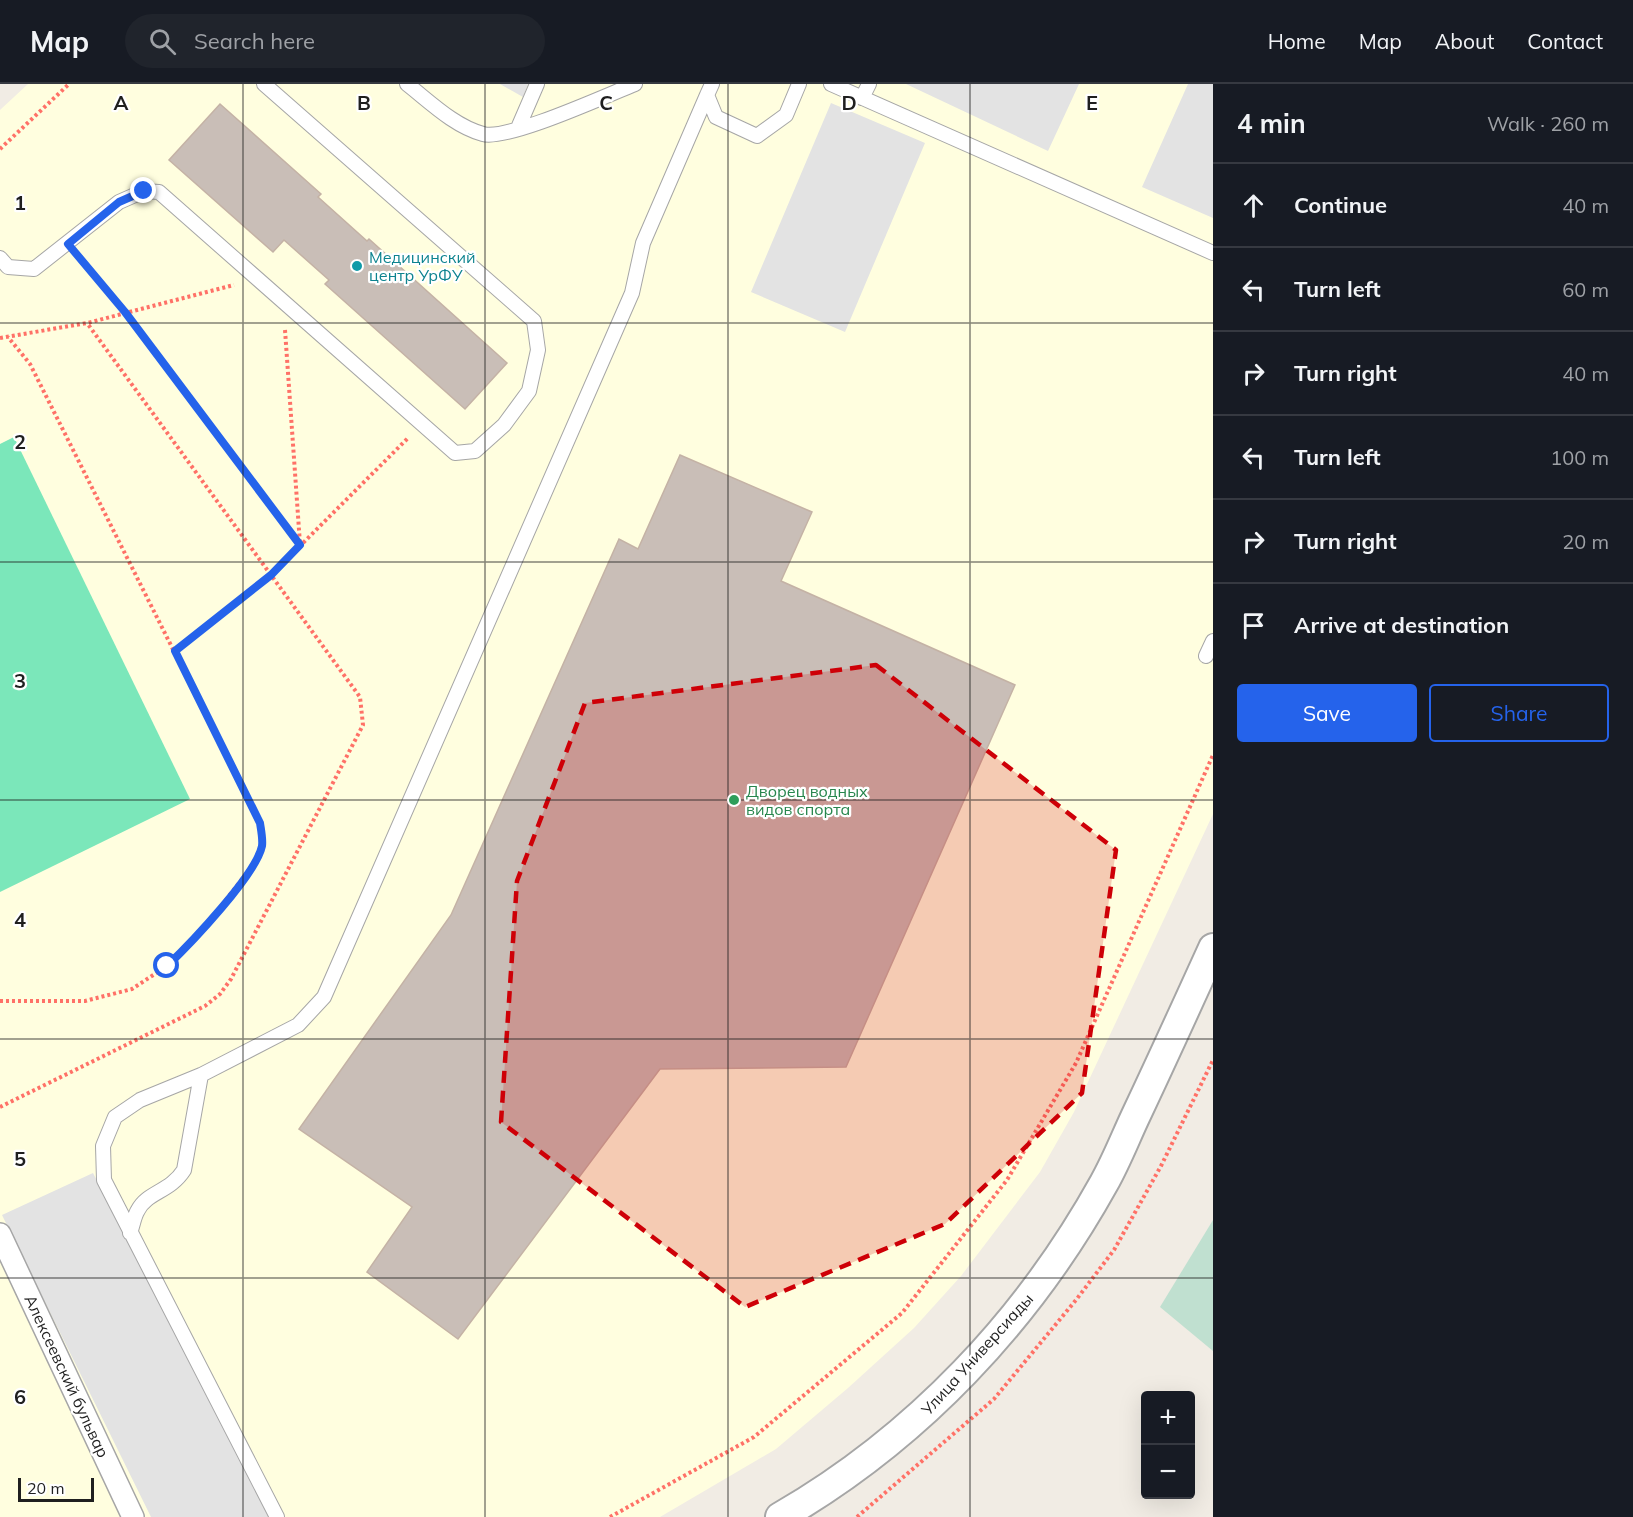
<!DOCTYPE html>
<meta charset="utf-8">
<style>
:root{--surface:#171b24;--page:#20242c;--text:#f1f3f6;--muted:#9ea1a6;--line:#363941;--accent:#2563eb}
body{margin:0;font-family:Mulish,sans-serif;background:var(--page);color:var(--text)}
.controls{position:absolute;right:18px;bottom:18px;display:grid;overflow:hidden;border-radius:6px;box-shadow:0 6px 24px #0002}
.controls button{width:54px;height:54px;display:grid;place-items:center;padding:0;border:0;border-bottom:2px solid var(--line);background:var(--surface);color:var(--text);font:30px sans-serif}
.scale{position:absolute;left:18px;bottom:15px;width:76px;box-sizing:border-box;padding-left:6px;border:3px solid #1f1f1f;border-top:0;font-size:16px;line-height:21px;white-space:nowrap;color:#1f1f1f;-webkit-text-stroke:4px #fff;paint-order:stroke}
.stop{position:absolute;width:18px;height:18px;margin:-14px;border:4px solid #2563eb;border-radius:50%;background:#fff}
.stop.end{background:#2563eb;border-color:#fff;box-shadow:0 2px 6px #0008}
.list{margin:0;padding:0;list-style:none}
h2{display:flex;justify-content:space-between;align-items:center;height:78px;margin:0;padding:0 24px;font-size:26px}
h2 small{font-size:20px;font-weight:400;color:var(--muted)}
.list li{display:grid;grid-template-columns:39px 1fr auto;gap:18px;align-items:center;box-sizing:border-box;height:84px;padding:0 24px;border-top:2px solid var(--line)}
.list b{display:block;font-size:22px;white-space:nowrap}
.list em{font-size:20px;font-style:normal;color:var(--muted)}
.actions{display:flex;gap:12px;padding:18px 24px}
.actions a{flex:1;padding:14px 0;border:2px solid var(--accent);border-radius:6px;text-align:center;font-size:21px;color:var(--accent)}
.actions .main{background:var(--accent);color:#fff}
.icon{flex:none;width:33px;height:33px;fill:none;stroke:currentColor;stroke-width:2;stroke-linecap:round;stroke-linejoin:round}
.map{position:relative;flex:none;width:1213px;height:1433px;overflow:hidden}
header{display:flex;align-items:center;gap:36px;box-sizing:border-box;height:84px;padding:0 30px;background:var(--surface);border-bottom:2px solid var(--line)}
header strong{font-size:28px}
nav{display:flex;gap:33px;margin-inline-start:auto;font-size:21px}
.search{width:420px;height:54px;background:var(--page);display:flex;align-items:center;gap:15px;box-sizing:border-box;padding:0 21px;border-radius:33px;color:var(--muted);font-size:22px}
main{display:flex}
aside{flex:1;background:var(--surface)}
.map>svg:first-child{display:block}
</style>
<header>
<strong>Map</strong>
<div class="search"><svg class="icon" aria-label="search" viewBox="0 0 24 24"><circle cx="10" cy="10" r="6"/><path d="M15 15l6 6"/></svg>Search here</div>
<nav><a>Home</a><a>Map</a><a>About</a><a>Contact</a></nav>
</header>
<main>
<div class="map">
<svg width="1213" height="1433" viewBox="0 0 1213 1433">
<rect width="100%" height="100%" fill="#f1ece4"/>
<path fill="#fffedf" d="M28 0H1213V730L1074 1028 1040 1088 961 1192 914 1244 848 1304 776 1365 660 1433H0V26Z"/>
<path fill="#c0e0d0" d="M1213 1136V1267L1160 1223Z"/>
<path fill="#7be7ba" d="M14 353 190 715 0 808V360Z"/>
<path fill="#e3e3e3" d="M500 0H528L523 13Z
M906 0H1079L1048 67Z
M1188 0H1213V134L1142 103Z
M831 19 925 59 845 248 751 208Z
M93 1089 271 1433H151L2 1131Z"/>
<path fill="#c9beb7" stroke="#c4b2a5" stroke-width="1.5" d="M220 20 321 110 318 113 367 157 369 155 507 279 465 325 325 200 329 196 284 156 273 168 169 76Z
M680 371 812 428 781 497 1015 601 846 983 660 985 458 1255 367 1188 412 1123 299 1045 451 831 619 455 638 465Z"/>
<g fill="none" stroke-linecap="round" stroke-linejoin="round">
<g stroke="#a6a6a6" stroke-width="16">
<path id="service" d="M407 0C430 18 454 42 483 50 507 57 607 11 635 0
M712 0 707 11 716 33 757 52 786 31 799 0
M831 0 1213 169
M862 14 869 0
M518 44 537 0
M0 174 8 183 34 185 119 118 144 107 159 108 455 369 475 367 504 341 529 307 538 266 534 237 264 0
M1206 572 1213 557
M130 1149C133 1141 134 1132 138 1126 147 1108 170 1108 184 1086L201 991
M277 1433 104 1096 103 1062 115 1033 140 1016 201 991 298 941 324 913 632 209 643 159 707 11"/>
</g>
<g stroke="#a6a6a6" stroke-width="24">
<path id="pedestrian" d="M0 1150 133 1433"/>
</g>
<g stroke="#a6a6a6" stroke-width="32">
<path id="minor" d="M780 1433C917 1354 1028 1236 1104 1099 1117 1076 1126 1052 1137 1029 1163 974 1188 919 1213 864"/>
</g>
<path stroke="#ff7167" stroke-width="4" stroke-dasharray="3 3" stroke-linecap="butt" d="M0 65 69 0
M78 172 125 228 300 461
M285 246 300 460
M0 254 87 239 234 201
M175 567 271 491 409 353
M0 917H85L132 905 167 882 198 852 256 777 262 761 260 739 30 280 8 253
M0 1023 205 922 220 910 231 895 363 641 360 613 87 239
M610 1433 754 1353 902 1229 1007 1096 1076 979 1213 671
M857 1433 994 1315 1076 1216 1114 1166 1161 1082 1213 976"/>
<use href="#service" stroke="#fff" stroke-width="14"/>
<use href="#pedestrian" stroke="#fff" stroke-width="21"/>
<use href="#minor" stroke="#fff" stroke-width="28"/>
</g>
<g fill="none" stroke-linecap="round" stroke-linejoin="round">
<path stroke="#2563eb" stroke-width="8" d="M144 107 119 118 68 160 125 228 300 461 271 491 175 567 260 739C261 746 263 755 262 762 256 791 190 860 167 882"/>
</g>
<path fill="#ce0007" fill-opacity="0.2" stroke="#ce0007" stroke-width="4.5" stroke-dasharray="12 8" stroke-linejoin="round" d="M876 581 1116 766 1082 1009 945 1140 745 1223 501 1038 517 797 585 619Z"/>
<path fill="none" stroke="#1f1f1f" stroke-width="1.5" stroke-opacity="0.55" d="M243 0V1433M485 0V1433M728 0V1433M970 0V1433M0 239H1213M0 478H1213M0 716H1213M0 955H1213M0 1194H1213"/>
<circle fill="#0f9aa8" stroke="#fff" stroke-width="2" cx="357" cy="182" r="6"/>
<circle fill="#2e9e5b" stroke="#fff" stroke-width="2" cx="734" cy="716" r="6"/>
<g text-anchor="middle" stroke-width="4.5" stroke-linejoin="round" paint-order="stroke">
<g font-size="16" fill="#0d838f" stroke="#fff" text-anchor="start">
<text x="369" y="179">Медицинский<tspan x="369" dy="18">центр УрФУ</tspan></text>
</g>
<g font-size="16" fill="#27864d" stroke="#fff" text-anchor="start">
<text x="746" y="713">Дворец водных<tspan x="746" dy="18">видов спорта</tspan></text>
</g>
<g font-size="16" fill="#1f1f1f" stroke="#fff">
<text transform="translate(977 1270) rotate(-48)" y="6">Улица Универсиады</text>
<text transform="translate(67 1292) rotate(65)" y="6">Алексеевский бульвар</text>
</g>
</g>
<g font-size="20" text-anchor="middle" font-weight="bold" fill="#1f1f1f" stroke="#fff" stroke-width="4.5" stroke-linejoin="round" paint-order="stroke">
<text x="121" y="26">A</text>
<text x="364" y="26">B</text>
<text x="606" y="26">C</text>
<text x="849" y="26">D</text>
<text x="1092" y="26">E</text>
<text x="20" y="126">1</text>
<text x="20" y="365">2</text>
<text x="20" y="604">3</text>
<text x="20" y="843">4</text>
<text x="20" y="1082">5</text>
<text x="20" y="1320">6</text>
</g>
</svg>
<div class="controls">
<button>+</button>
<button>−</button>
</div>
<div class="scale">20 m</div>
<div class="stop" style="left:167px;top:882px"></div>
<div class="stop end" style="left:144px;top:107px"></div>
</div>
<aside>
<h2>4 min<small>Walk · 260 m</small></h2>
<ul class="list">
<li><svg class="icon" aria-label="ahead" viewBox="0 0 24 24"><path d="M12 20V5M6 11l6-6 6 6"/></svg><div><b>Continue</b></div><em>40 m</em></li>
<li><svg class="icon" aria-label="left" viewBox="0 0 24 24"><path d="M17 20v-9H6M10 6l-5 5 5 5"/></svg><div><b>Turn left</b></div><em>60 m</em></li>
<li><svg class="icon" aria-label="right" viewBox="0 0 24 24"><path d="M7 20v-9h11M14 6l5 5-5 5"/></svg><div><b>Turn right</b></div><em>40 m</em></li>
<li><svg class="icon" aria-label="left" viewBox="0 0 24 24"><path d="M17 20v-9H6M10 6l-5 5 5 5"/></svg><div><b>Turn left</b></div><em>100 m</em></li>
<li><svg class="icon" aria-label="right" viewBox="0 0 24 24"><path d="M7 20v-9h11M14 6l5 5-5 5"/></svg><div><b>Turn right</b></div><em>20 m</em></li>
<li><svg class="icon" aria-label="arrive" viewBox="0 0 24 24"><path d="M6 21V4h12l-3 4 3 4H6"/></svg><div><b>Arrive at destination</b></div></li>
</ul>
<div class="actions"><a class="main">Save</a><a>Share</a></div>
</aside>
</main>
